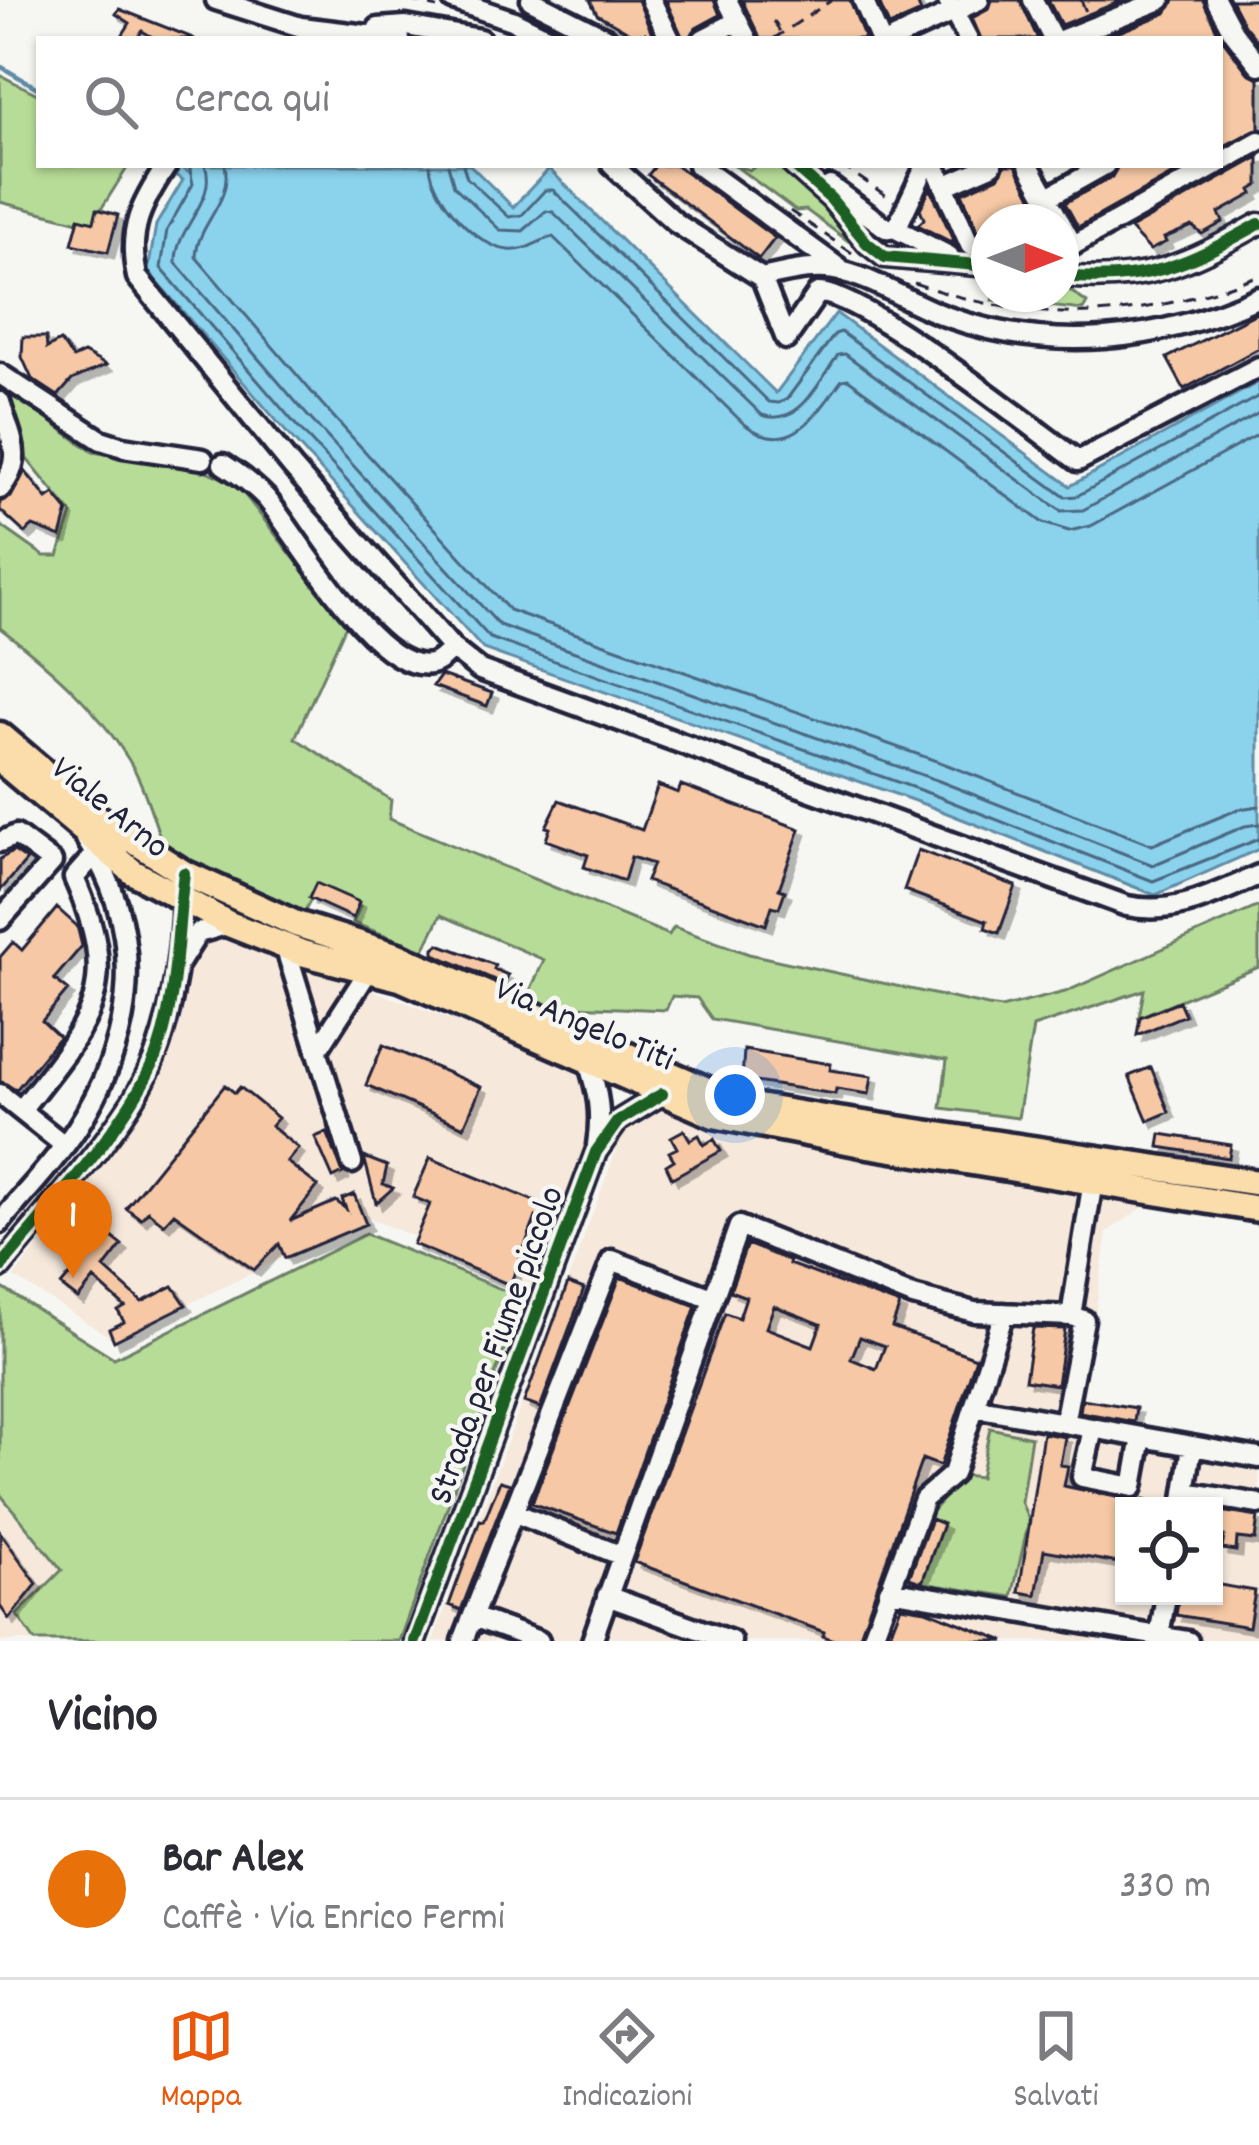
<!DOCTYPE html>
<html lang="it">
<meta charset="utf-8">
<style>
:root{--surface:#fff;--page:#f2f2f3;--text:#2b2b33;--muted:#7c7c81;--line:#e1e1e2;--accent:#ea580c}
body{margin:0;font-family:Dekko,sans-serif;background:var(--page);color:var(--text)}
.controls{position:absolute;right:36px;bottom:36px;display:grid;overflow:hidden;border-radius:0px;box-shadow:0 3px 9px #0004}
.controls button{width:108px;height:108px;display:grid;place-items:center;padding:0;border:0;border-bottom:3px solid var(--line);background:var(--surface);color:var(--text);font:60px sans-serif}
.compass{position:absolute;left:971px;top:204px;width:108px;height:108px;border-radius:50%;background:var(--surface);box-shadow:0 3px 9px #0004;rotate:90deg}
.you{position:absolute;left:735px;top:1095px;width:42px;height:42px;margin:-30px;border:9px solid #fff;border-radius:50%;background:#1a73e8;box-shadow:0 0 0 18px #1a73e833}
.badge{display:grid;place-items:center;width:78px;height:78px;border-radius:50%;background:var(--accent);color:#fff;font-size:39px;font-weight:700}
.pin{position:absolute;translate:-50% -99px;filter:drop-shadow(0 3px 6px #0008)}
.pin::after{content:'';position:absolute;top:63px;width:42px;height:36px;background:inherit;clip-path:polygon(0 0,100% 0,50% 100%)}
.list{margin:0;padding:0;list-style:none}
h2{display:flex;justify-content:space-between;align-items:center;height:156px;margin:0;padding:0 48px;font-size:51px}
h2 small{font-size:39px;font-weight:400;color:var(--muted)}
.list li{display:grid;grid-template-columns:78px 1fr auto;gap:36px;align-items:center;box-sizing:border-box;height:180px;padding:0 48px;border-top:3px solid var(--line)}
.list b{display:block;font-size:45px;white-space:nowrap}
.list p{margin:0;font-size:39px;white-space:nowrap;color:var(--muted)}
.list em{font-size:39px;font-style:normal;color:var(--muted)}
.icon{flex:none;width:66px;height:66px;fill:none;stroke:currentColor;stroke-width:2;stroke-linecap:round;stroke-linejoin:round}
.map{position:relative;flex:none;width:1259px;height:1641px;overflow:hidden}
.search{position:absolute;background:var(--surface);box-shadow:0 3px 9px #0004;left:36px;right:36px;top:36px;height:132px;display:flex;align-items:center;gap:30px;box-sizing:border-box;padding:0 42px;border-radius:0px;color:var(--muted);font-size:45px}
.sheet{height:336px;background:var(--surface)}
nav{display:flex;justify-content:space-around;align-items:center;box-sizing:border-box;height:168px;border-top:3px solid var(--line);background:var(--surface);font-size:33px;color:var(--muted)}
nav a{display:grid;justify-items:center;gap:6px}
nav .on{color:var(--accent)}
.map>svg:first-child{display:block}
</style>
<div class="map">
<svg width="1259" height="1641" viewBox="0 0 1259 1641">
<defs>
<filter id="shadow"><feDropShadow dx="6" dy="6" stdDeviation="0" flood-color="#0004"/></filter>
</defs>
<rect width="100%" height="100%" fill="#f6f6f2"/>
<filter id="ink" filterUnits="userSpaceOnUse"><feTurbulence type="fractalNoise" baseFrequency=".00833" numOctaves="2"/><feDisplacementMap in="SourceGraphic" scale="24" xChannelSelector="R" yChannelSelector="G"/><feConvolveMatrix kernelMatrix="1 2 1 2 8 2 1 2 1" color-interpolation-filters="sRGB"/></filter>
<g filter="url(#ink)">
<path fill="#f6e8db" fill-rule="evenodd" d="M216 936 237 940 574 1065 591 1093 594 1118 541 1288 366 1217 115 1340 14 1277 143 1109 181 1022 194 953Z
M660 1108 734 1130 845 1152 1148 1204 1107 1232 1080 1417 1259 1449V1641H433L625 1127ZM1124 1506H1214V1596H1124Z
M0 1494 62 1570 18 1615 35 1641H0Z"/>
<path fill="#b7dc97" stroke="#6c7f69" stroke-width="3" d="M0 75 39 95V165H129L91 225 0 202Z
M734 165 750 170 757 165C764 165 771 163 777 165 803 172 854 235 870 257L806 210 796 211Z
M1061 284 1087 303 1083 310 993 300 996 294H1061Z
M4 388 93 452 204 470 237 485 346 625 295 738 391 800 389 819 669 935 674 927 749 954 988 1006 1001 1008 1065 992 1259 906V967L1139 1017 1144 990 1033 1027 1018 1118 941 1108 947 1060 712 1019 697 998 672 996 666 1010 524 1004 544 960 441 915 424 950 353 923 360 906 318 887 303 914 164 848C154 822 147 793 134 769 102 712 51 667 0 628V525L44 556H58L72 514 17 447Z
M366 1234 523 1298 399 1641H35L17 1615 62 1570 0 1494V1293L4 1289 114 1358Z
M990 1428 1031 1437 1021 1502 1029 1520 1012 1597 922 1583 943 1524 926 1518 964 1475 980 1477Z"/>
<path fill="#8bd2ed" stroke="#618ca6" stroke-width="3" d="M179 165 188 172 193 165H470L513 207 549 169 776 393 836 313 1070 486 1259 382V849L1155 895 929 806 483 649 287 433 148 271 156 225 183 180 174 174Z"/>
<g fill="none" stroke-linecap="round" stroke-linejoin="round">
<path stroke="#4c6882" stroke-width="3" d="M189 165 193 184 167 230 161 268 296 425 490 638 934 795 1153 881 1259 839
M205 165C218 201 175 227 176 263L307 415 499 625 939 781 1153 865 1245 826 1259 824
M225 165C233 203 197 223 196 257L321 403 509 610 945 764 1152 845 1239 809 1259 806
M430 165C431 196 477 248 509 250 527 252 538 240 553 237L743 423C790 460 816 415 842 380L848 379 1043 523 1069 531 1091 526 1259 434
M448 165 454 186 500 230 523 231 546 211 553 212 762 415C800 428 819 381 838 355L845 354 1061 511 1083 510 1259 413
M463 165 467 178 509 217 522 215 545 190H553L769 402 779 403 787 399 835 334 841 332 1065 497 1077 496 1259 396"/>
<path stroke="#618ca6" stroke-width="4.5" d="M0 66 39 89"/>
</g>
<path fill="#f6c8a5" stroke="#22223b" stroke-width="3" fill-rule="evenodd" filter="url(#shadow)" d="M590 0H638L654 38 648 39 645 33 637 37 597 14Z
M666 0H714L720 15 696 28 690 39H683Z
M742 0H850L865 39H760Z
M878 0H916L921 12 889 26Z
M992 0H1020L1038 39H981L972 18 989 9Z
M1048 0H1124L1061 25Z
M1174 0H1203L1217 31 1203 39H1102L1166 13Z
M1231 0H1259V43L1244 25Z
M119 9 193 38 192 39H156L142 31 137 39H120L130 23 116 14Z
M1220 36 1248 73 1259 78V128L1220 148Z
M1259 157V185L1251 190 1253 194 1219 213 1223 222 1202 234 1192 226 1164 238 1166 242 1150 250 1130 229Z
M656 165H676L775 238 759 259 648 175Z
M1005 165H1016L1045 222H989V234L979 233 962 193 998 177Z
M1118 165H1189L1078 227 1065 203 1112 177Z
M930 188 932 192 955 244 918 225 924 219 920 209Z
M97 209 118 215 108 252 72 244 79 218 94 222Z
M1259 312V348L1184 389 1167 358Z
M23 337H46L47 348 60 341 73 358 84 353 106 365 72 380 58 396 32 379 22 357Z
M25 471 47 499 54 494 68 511 61 537 33 526 25 533 0 510V502L11 497Z
M441 675 492 693 487 706 433 686Z
M658 785 678 793 681 785 800 829 779 889 785 891 779 908 772 906 766 925 646 881 653 864 631 857 624 881 584 867 588 855 546 840 550 828 546 827 559 800 642 830Z
M918 850 1016 886 999 933 985 928 987 921 904 890Z
M14 851 27 860 0 891V859Z
M316 883 359 902 353 918 309 898Z
M57 908 77 926 82 946 54 979 68 990 42 1021 59 1037 16 1090 0 1081V957L13 942 22 950Z
M439 944 495 965 494 969 508 975 504 984 434 954V948Z
M1179 1001 1185 1015 1137 1035 1140 1017Z
M383 1045 481 1087 464 1127 366 1085Z
M744 1050 831 1064 830 1070 872 1076 869 1094 836 1089 835 1094 742 1080Z
M1151 1067 1169 1112 1148 1121 1129 1076Z
M225 1085 235 1093 240 1087 278 1118 271 1126 298 1148 287 1162 318 1186 290 1221 336 1201 346 1209 342 1199 354 1194 366 1224 285 1258 279 1244 254 1270 174 1213 164 1224 148 1211 141 1219 126 1208Z
M684 1130 690 1140 699 1135 704 1145 714 1139 721 1151 672 1178 666 1165 674 1160 669 1152 677 1148 671 1137Z
M327 1132 343 1173 333 1178 315 1137Z
M1161 1134 1231 1145 1229 1158 1159 1147Z
M364 1157 387 1166 383 1184 393 1188 376 1203Z
M430 1158 551 1208 546 1221 536 1217 510 1285 413 1244 430 1204 413 1197Z
M106 1232 122 1245 104 1268 142 1302 173 1286 186 1305 114 1341 109 1329 124 1322 118 1311 125 1307 94 1279 78 1299 61 1286Z
M747 1244 790 1261 789 1264 900 1305 892 1327 976 1358 940 1466 922 1459 858 1641H836L823 1636 824 1632 634 1562 725 1313 739 1318 746 1297 730 1291ZM774 1306 821 1324 813 1346 766 1328ZM860 1337 885 1346 876 1369 851 1359Z
M620 1277 696 1306 616 1533 532 1503Z
M568 1283 584 1289 540 1408 524 1402Z
M1033 1328 1065 1329 1057 1385 1025 1380Z
M1082 1399 1136 1408 1134 1422 1080 1412Z
M1043 1433 1065 1437 1060 1465 1068 1466 1064 1486 1130 1500H1147V1506H1124V1564L1044 1550 1036 1595 1019 1592Z
M500 1481 510 1484 461 1610 449 1605 480 1520 484 1521Z
M1214 1510 1258 1517 1255 1540 1237 1538 1236 1551 1222 1549 1224 1536 1214 1535Z
M931 1519 943 1524 922 1582 918 1581 909 1578Z
M0 1532 37 1584 9 1619 0 1606Z
M1214 1584 1255 1591 1249 1627 1176 1615 1179 1596H1214Z
M901 1606 926 1610 1005 1641H887Z"/>
<g fill="none" stroke-linecap="round" stroke-linejoin="round">
<g stroke="#22223b" stroke-width="27">
<path id="minor" d="M216 0 301 27 400 39
M453 0 514 21 551 39
M531 0 608 39
M651 0 670 39
M727 0 747 39
M863 0 880 39
M1033 0 1053 39
M1216 0 1233 32 1259 65
M948 1 968 39
M378 28 406 26 480 39
M703 39 738 21
M894 39 979 0
M1063 39 1161 0
M1220 163 1259 141
M167 165C141 204 127 230 137 277L293 468 452 648 480 670 1127 906C1176 916 1214 894 1259 875
M612 165 676 223 762 278 786 339
M698 165 839 268
M793 165 831 199 867 243 885 257 989 266
M935 165 970 245 989 248
M1029 165 1073 245
M830 186 886 228 896 229 949 256
M944 186 992 165
M1048 197 1105 165
M896 229 926 165
M1061 252 1217 165
M1061 276C1147 284 1186 265 1259 224
M762 278C788 272 817 264 844 272 879 281 911 304 945 316 1051 354 1158 343 1259 297
M786 339 818 293C862 292 1033 428 1078 461L1259 367
M0 374 101 440 123 447 203 459
M0 402C10 438 26 458 0 489
M223 464C239 474 253 484 266 498 298 536 376 675 431 664 440 662 446 654 452 648
M0 842 16 835 52 862 0 920
M285 946 352 1163
M178 965 198 933 229 924
M317 1051 369 970
M588 1062C598 1092 602 1113 597 1145
M0 1094 64 1145
M21 1110C90 1022 124 990 74 878L96 853
M0 1223C25 1192 55 1162 77 1128 136 1036 147 933 86 839
M0 1268C41 1216 97 1157 132 1102 170 1043 182 959 183 889
M1071 1316 1093 1181
M974 1407 1259 1458
M1093 1429 1082 1477 1133 1487 1142 1437
M1185 1492 1259 1504
M1183 1506 1192 1446
M515 1513 622 1556
M889 1590 1188 1641
M607 1596 731 1641
M473 1617 539 1641
M1159 1636 1166 1596
M415 1641 596 1152 618 1121 662 1094
M463 1641 612 1260 712 1298
M592 1641 739 1226 913 1296 974 1312 1071 1316 1084 1320 1064 1423
M871 1641 924 1499 953 1474 1004 1313"/>
</g>
<g stroke="#22223b" stroke-width="33">
<path id="major" d="M0 735 98 818 184 873 296 924 398 956 714 1093 752 1106 824 1118 1259 1183
M0 760 133 872 229 924 302 953 400 978 714 1115 862 1144 1259 1209"/>
</g>
<path stroke="#22223b" stroke-width="3" stroke-dasharray="12 9" stroke-linecap="butt" d="M410 0 437 8
M1081 0 1087 14
M774 21 781 34
M622 34 632 39
M773 39 832 0
M841 165 894 201
M790 211 852 253
M914 283C1040 326 1136 323 1259 275"/>
<use href="#minor" stroke="#f6f6f2" stroke-width="18"/>
<use href="#major" stroke="#faddab" stroke-width="24"/>
<g stroke="#f6f6f2" stroke-width="20">
<path id="cycleway" d="M793 165 831 199 867 243 885 257 989 266
M1061 276C1147 284 1186 265 1259 224
M0 1268C47 1210 128 1125 155 1058 178 999 176 935 184 873
M415 1641 596 1152 618 1121 662 1094"/>
</g>
<use href="#cycleway" stroke="#1b5e20" stroke-width="12"/>
</g>
</g>
<g text-anchor="middle" stroke-width="9" stroke-linejoin="round" paint-order="stroke">
<g font-size="36" fill="#22223b" stroke="#f6f6f2">
<text transform="translate(112 805) rotate(39)" y="13">Viale Arno</text>
<text transform="translate(586 1021) rotate(23)" y="13">Via Angelo Titi</text>
<text transform="translate(493 1344) rotate(-70)" y="13">Strada per Fiume piccolo</text>
</g>
</g>
</svg>
<div class="controls">
<button><svg class="icon" aria-label="locate" viewBox="0 0 24 24"><circle cx="12" cy="12" r="6"/><path d="M12 2v4M12 18v4M2 12h4M18 12h4"/></svg></button>
</div>
<svg class="compass" viewBox="-18 -18 36 36"><path d="M0-13l5 13h-10z" fill="#e53935"/><path d="M0 13l5-13h-10z" fill="#7c7c81"/></svg>
<div class="you"></div>
<div class="pin badge" style="left:73px;top:1278px;background:#e8710a">1</div>
<div class="search"><svg class="icon" aria-label="search" viewBox="0 0 24 24"><circle cx="10" cy="10" r="6"/><path d="M15 15l6 6"/></svg>Cerca qui</div>
</div>
<section class="sheet">
<h2>Vicino<small></small></h2>
<ul class="list">
<li><span class="badge" style="background:#e8710a">1</span><div><b>Bar Alex</b><p>Caffè · Via Enrico Fermi</p></div><em>330 m</em></li>
</ul>
</section>
<nav>
<a class="on"><svg class="icon" aria-label="map" viewBox="0 0 24 24"><path d="M3 6l6-2 6 2 6-2v14l-6 2-6-2-6 2zM9 4v14M15 6v14"/></svg>Mappa</a>
<a><svg class="icon" aria-label="directions" viewBox="0 0 24 24"><path d="M12 3l9 9-9 9-9-9zM9 14v-3h6M13 9l2 2-2 2"/></svg>Indicazioni</a>
<a><svg class="icon" aria-label="saved" viewBox="0 0 24 24"><path d="M7 4h10v16l-5-4-5 4z"/></svg>Salvati</a>
</nav>
